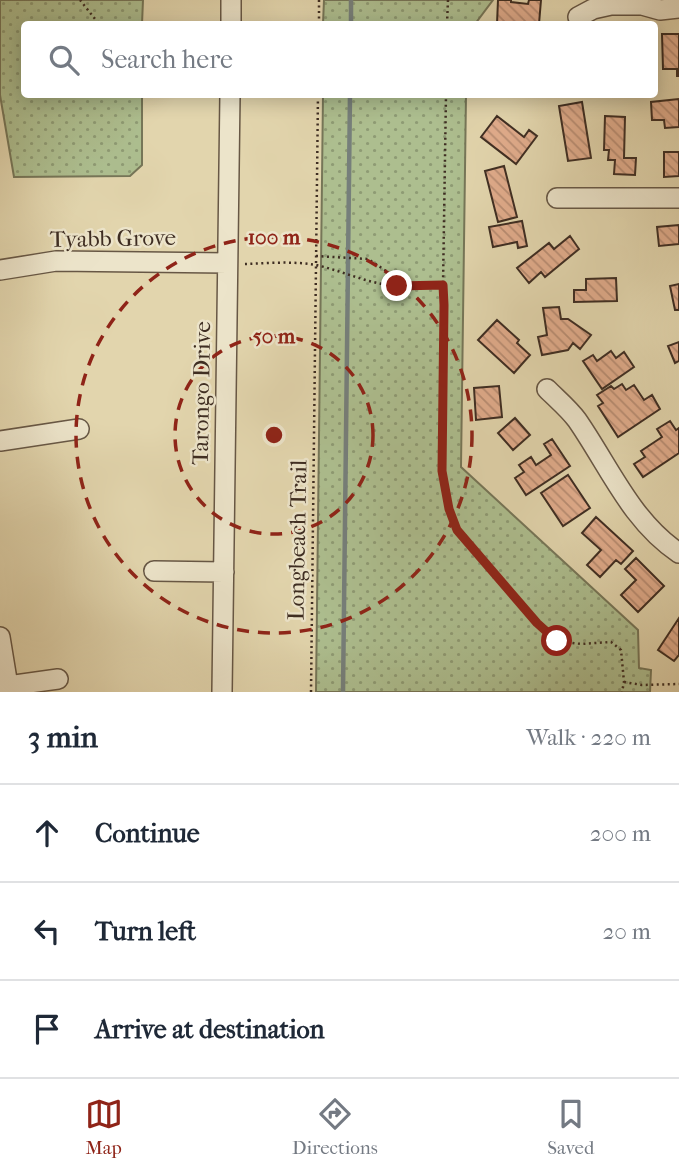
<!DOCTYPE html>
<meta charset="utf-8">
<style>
:root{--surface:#fff;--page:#f6f6f7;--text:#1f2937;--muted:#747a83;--line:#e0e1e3;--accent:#8f2418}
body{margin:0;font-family:"IM FELL French Canon",serif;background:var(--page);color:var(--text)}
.stop{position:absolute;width:21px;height:21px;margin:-16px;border:5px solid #8f2418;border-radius:50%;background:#fff}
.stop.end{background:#8f2418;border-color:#fff;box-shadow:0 2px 7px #0008}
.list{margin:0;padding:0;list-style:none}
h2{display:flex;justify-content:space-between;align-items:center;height:91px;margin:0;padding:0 28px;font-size:30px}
h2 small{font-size:23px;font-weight:400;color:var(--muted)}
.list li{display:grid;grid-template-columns:46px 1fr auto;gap:21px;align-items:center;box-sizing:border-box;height:98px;padding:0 28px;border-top:2px solid var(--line)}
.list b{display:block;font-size:26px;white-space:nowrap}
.list em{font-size:23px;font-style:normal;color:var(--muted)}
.icon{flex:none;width:38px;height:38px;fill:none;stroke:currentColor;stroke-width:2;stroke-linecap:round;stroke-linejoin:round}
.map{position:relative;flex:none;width:679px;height:692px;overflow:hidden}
.search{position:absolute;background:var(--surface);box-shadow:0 4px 18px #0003;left:21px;right:21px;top:21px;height:77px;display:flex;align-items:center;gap:18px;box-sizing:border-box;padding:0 24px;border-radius:7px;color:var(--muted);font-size:26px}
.sheet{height:385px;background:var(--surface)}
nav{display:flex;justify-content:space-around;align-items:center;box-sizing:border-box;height:98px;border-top:2px solid var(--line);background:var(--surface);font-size:19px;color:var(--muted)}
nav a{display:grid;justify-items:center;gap:4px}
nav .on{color:var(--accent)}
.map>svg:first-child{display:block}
</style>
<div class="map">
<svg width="679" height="692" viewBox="0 0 679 692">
<defs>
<pattern id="park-dots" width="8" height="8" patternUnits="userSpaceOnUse" patternTransform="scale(1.75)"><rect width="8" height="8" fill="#adbe8f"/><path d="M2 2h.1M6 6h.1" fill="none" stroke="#8e9b74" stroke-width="1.8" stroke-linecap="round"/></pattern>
<pattern id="building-back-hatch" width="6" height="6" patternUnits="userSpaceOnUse" patternTransform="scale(1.75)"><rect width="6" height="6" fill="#e1ac8c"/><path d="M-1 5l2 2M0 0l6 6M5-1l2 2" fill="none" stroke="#b88c72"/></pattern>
</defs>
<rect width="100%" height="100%" fill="#e2d5ad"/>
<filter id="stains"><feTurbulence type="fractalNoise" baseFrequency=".00286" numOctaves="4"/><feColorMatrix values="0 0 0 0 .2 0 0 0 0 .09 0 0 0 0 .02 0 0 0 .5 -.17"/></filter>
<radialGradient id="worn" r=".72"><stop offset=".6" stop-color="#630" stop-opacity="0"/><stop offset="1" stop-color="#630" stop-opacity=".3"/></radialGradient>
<path fill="url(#park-dots)" stroke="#767658" stroke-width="2" d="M0 0H143L142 24H24V94L142 95V165L130 176 14 177 0 95Z
M324 0H493L475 24H323Z
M323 95H466L461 467 638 630 639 668 651 670 650 692H316Z"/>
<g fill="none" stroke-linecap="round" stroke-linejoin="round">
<path stroke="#767f7b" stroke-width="4.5" d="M351 24V0
M343 692 350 94"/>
</g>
<path fill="url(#building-back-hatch)" stroke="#3e2d22" stroke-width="2" d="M498 0H511V2L528 4 529 0H541L539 24H497Z
M662 34H679V76H677V69H663Z
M679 99V127L665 128 664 120H652L651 102Z
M582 102 591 158 568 161 559 106Z
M497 116 524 137 529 130 537 136 516 164 481 137Z
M605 116 625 117 624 158H636L635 175 614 174 615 160H608L609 150H604Z
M664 152H679V176L664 177Z
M504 166 517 217 498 222 485 171Z
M522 221 527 246 518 248 517 242 493 247 489 227Z
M679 225V244L659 246 657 227Z
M570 236 579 249 545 277 541 272 529 283 517 268 549 243 554 249Z
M616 278 617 301 574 302V290H586V279Z
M679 284V310H675L670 286Z
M559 307 561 319H568L591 335 580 349 573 343 568 350 542 355 538 337 547 335 543 308Z
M497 320 519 340 517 343 530 355 514 373 478 340Z
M679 342V361L675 363 668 346Z
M611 351 616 358 624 352 634 367 602 389 583 361 593 355 597 361Z
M622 384 626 390 634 385 644 400 652 395 660 409 618 437 598 406 603 403 597 395 611 386 614 389Z
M499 386 502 417 476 420 474 388Z
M515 418 530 435 513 450 498 433Z
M670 421 676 430 679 428V453L643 477 634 464 645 457 641 451 662 437 657 429Z
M552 439 570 466 526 495 515 478 524 472 519 465 531 457 536 465 551 455 544 444Z
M568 475 590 508 563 526 541 493Z
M596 517 633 551 621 564 616 560 600 577 587 565 601 550 582 533Z
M636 558 664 586 638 612 621 595 636 580 625 569Z
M679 618V655L674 661 658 650Z"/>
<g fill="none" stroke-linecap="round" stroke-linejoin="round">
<g stroke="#675745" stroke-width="22">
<path id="minor" d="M578 17 593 9 611 5H642L660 10 679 8
M231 24V0
M557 198H679
M0 270 56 261 227 263
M547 389C557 399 569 409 577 420 609 466 631 521 679 553
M0 441 79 429
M154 571 224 572
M0 637 9 692
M8 686 58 679
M222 692 230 94"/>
</g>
<path stroke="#3e2d22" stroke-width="2.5" stroke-dasharray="2 3.5" stroke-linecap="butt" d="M80 0 99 24
M319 24V0
M447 24 448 0
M316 256 368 259 409 286 443 285 446 94
M245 264C268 263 293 261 316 265 347 272 374 287 406 286
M443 285 444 305 442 471 449 509 457 531 537 623 557 641 581 644 611 642 621 650 624 682 622 692
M624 682 642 685 679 684
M311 692 318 94"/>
<use href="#minor" stroke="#ece4ca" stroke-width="19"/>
</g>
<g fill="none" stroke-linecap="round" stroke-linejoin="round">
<path stroke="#8f2418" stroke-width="9" d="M397 286 443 285 444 305 442 471 449 509 457 530 537 623 557 641"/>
</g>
<g fill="none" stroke="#8f2418" stroke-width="3.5" stroke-dasharray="12 9">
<circle cx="274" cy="435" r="99"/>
<circle cx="274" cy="435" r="198"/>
</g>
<g text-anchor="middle" stroke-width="5" stroke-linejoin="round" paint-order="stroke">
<g font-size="23" fill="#3e2d22" stroke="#ece4ca">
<text transform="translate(113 238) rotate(-1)" y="8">Tyabb Grove</text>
<text transform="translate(201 393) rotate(-89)" y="8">Tarongo Drive</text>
<text transform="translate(297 540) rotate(-89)" y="8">Longbeach Trail</text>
</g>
</g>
<circle cx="274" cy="435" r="10" fill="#8f2418" stroke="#ece4ca" stroke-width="3.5"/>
<g font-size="21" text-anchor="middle" font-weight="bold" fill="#8f2418" stroke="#ece4ca" stroke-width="5" stroke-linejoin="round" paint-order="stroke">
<text x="274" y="244">100 m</text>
<text x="274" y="343">50 m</text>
</g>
<rect width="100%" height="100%" filter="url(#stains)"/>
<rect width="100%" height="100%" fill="url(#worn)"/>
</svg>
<div class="stop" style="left:557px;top:641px"></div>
<div class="stop end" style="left:397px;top:286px"></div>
<div class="search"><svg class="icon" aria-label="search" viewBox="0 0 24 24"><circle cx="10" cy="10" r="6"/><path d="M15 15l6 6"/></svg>Search here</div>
</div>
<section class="sheet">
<h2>3 min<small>Walk · 220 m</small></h2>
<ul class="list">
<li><svg class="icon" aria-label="ahead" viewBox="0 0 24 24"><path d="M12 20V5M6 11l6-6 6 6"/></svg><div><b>Continue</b></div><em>200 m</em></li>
<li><svg class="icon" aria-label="left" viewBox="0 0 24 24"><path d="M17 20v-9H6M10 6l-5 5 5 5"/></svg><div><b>Turn left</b></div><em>20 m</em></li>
<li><svg class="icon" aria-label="arrive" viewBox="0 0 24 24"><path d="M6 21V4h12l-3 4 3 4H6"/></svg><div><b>Arrive at destination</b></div></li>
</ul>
</section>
<nav>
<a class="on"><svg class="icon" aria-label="map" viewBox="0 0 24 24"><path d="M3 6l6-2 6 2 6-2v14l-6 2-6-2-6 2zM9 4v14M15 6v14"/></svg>Map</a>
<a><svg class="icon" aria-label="directions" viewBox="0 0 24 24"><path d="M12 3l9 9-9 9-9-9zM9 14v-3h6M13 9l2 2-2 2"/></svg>Directions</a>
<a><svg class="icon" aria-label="saved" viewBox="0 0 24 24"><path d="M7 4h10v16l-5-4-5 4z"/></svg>Saved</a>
</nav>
